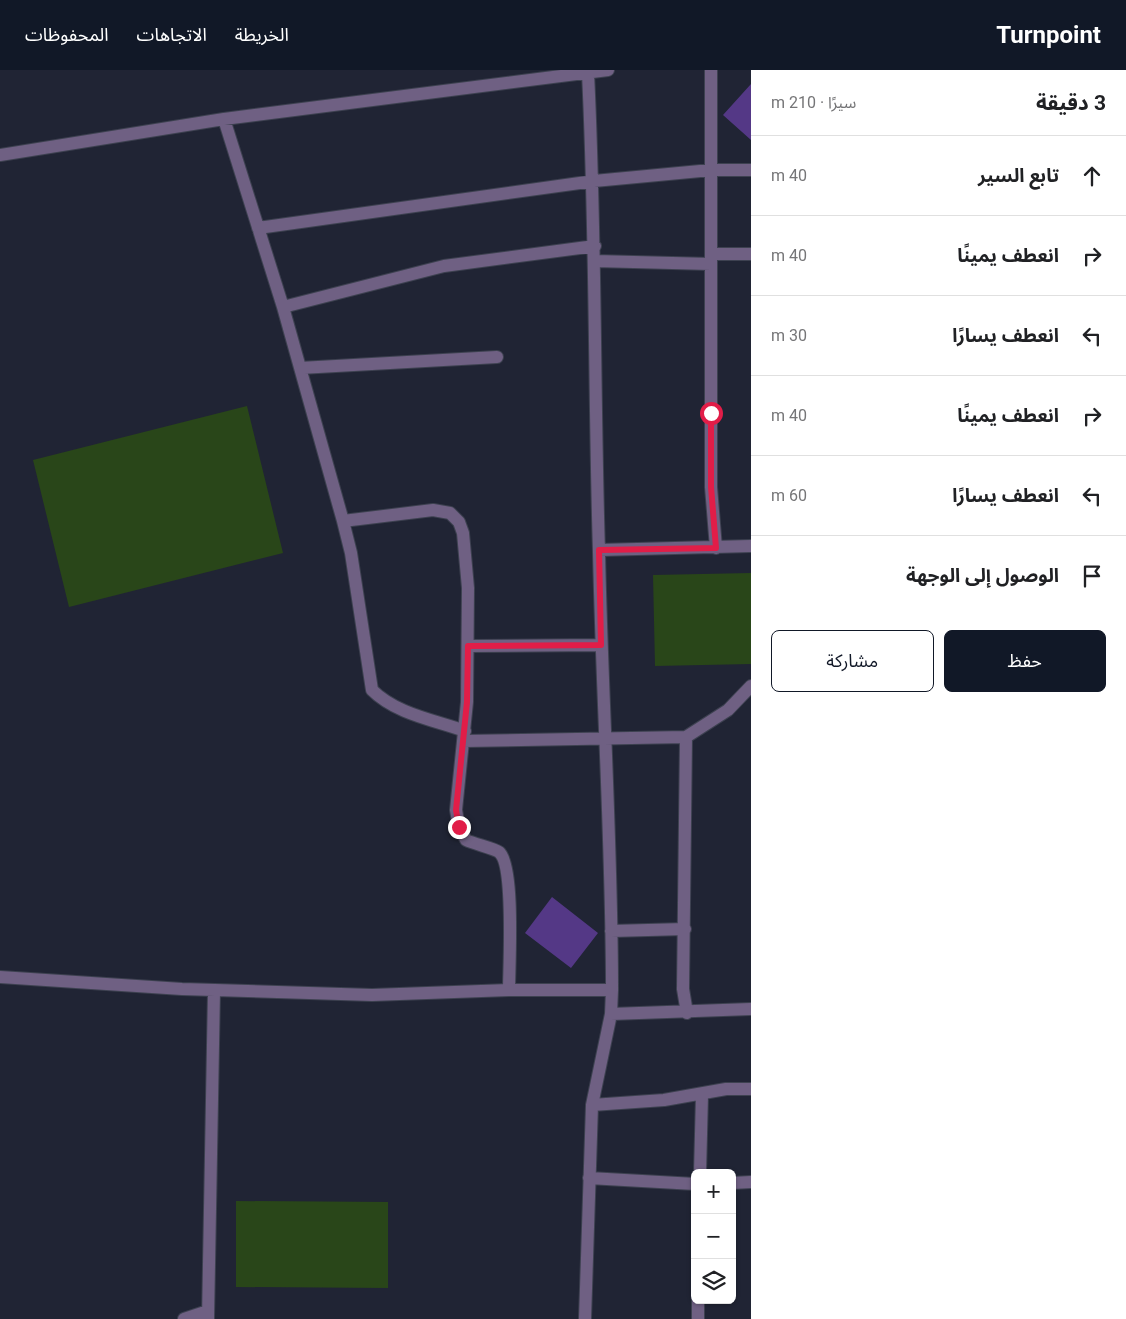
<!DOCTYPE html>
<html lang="ar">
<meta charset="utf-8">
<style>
:root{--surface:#fff;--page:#f2f2f2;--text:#202124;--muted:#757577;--line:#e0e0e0;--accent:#111827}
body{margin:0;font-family:Roboto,"Noto Sans Arabic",sans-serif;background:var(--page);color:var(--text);direction:rtl}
.controls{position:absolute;right:15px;bottom:15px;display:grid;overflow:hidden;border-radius:8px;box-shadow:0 1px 4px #0004}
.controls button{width:45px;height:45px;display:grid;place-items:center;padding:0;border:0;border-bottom:1px solid var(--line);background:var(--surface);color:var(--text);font:25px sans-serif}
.stop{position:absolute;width:15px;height:15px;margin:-11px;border:4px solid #e11d48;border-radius:50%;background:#fff}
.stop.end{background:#e11d48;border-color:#fff;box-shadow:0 1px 5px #0008}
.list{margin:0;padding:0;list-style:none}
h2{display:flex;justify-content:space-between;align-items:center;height:65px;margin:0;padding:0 20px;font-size:21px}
h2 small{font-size:16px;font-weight:400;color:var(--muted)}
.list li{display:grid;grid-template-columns:32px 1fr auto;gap:15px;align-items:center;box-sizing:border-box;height:80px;padding:0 20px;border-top:1px solid var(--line)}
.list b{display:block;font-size:19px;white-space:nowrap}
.list em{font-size:16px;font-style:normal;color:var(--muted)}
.actions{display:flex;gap:10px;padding:15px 20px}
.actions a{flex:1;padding:11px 0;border:1px solid var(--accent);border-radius:8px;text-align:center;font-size:18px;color:var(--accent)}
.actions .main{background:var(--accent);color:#fff}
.icon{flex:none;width:28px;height:28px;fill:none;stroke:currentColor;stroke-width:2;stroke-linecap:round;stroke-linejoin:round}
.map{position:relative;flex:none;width:751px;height:1249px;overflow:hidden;direction:ltr}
header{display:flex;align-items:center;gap:30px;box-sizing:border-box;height:70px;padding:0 25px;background:var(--accent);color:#fff}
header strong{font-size:24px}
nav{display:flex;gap:28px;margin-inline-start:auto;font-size:18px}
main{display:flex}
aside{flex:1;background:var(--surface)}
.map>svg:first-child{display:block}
</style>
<header>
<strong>Turnpoint</strong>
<nav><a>الخريطة</a><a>الاتجاهات</a><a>المحفوظات</a></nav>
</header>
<main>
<aside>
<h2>3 دقيقة<small>سيرًا · 210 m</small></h2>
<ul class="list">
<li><svg class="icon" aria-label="ahead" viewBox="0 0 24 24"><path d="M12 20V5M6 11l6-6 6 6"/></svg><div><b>تابع السير</b></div><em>40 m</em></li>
<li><svg class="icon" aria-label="right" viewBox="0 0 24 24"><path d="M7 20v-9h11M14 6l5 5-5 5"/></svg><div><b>انعطف يمينًا</b></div><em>40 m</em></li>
<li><svg class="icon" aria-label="left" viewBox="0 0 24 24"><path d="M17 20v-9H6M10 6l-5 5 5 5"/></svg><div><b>انعطف يسارًا</b></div><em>30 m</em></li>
<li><svg class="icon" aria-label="right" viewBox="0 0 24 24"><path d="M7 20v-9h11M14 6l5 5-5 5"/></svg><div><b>انعطف يمينًا</b></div><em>40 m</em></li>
<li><svg class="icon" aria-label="left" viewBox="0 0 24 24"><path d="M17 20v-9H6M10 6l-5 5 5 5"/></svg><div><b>انعطف يسارًا</b></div><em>60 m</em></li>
<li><svg class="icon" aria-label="arrive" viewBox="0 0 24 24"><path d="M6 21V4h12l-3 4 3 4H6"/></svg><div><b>الوصول إلى الوجهة</b></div></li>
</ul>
<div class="actions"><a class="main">حفظ</a><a>مشاركة</a></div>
</aside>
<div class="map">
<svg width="751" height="1249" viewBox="0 0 751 1249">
<rect width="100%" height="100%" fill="#202434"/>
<path fill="#294619" d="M247 336 283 483 69 537 33 390Z
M751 503V594L655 596 653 505Z
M236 1131 388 1132V1218L236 1217Z"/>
<path fill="#543886" d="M751 14V70L723 45Z
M552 827 598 863 571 898 525 863Z"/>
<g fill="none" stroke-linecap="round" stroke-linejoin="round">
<g stroke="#3d4150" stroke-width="14">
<path id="minor" d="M711 0V417L716 478
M224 49 283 237 343 451 351 483 372 620C396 644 434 650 465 661
M0 85 224 49 608 0
M258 158 594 111 711 100H751
M711 184H751
M595 191 711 194
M283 237 444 196 595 176
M300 298 497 287
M343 451 433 440 450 443 459 452 463 463 468 518 467 632 456 740 459 757 466 770C474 774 493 778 499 782 515 795 509 897 509 920
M599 480 751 476
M468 576 601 575
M686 667 683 919 687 943
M463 671 686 667 728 640 751 616
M611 861 685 859
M0 907 182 919 372 925 509 920H612
M611 944 751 939
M592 1035 664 1030 726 1019H751
M700 1103 702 1025
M589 1108 695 1114
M732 1113 751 1112
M184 1249 208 1241
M208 1249 214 920
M585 1249 592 1035 611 944 612 920C612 774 602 628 599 482 594 322 596 163 588 3
M698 1249V1230"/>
</g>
<use href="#minor" stroke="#6f6083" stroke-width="12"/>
</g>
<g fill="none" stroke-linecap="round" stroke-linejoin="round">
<path stroke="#e11d48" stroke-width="6" d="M459 757 456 740 467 632 468 576 601 575 599 480 716 478 711 417V343"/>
</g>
</svg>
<div class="controls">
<button>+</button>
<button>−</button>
<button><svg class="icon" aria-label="layers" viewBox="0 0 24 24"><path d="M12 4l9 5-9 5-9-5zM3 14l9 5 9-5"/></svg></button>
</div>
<div class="stop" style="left:711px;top:343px"></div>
<div class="stop end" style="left:459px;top:757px"></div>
</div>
</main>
